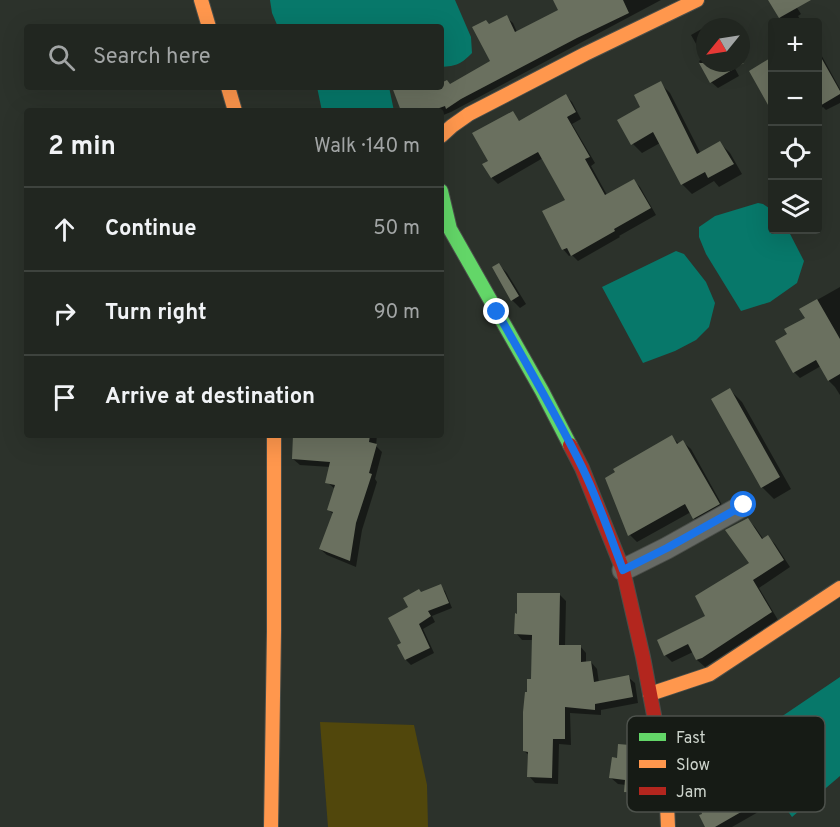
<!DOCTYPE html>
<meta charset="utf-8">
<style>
:root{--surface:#212620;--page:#2d322d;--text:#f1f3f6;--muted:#a2a5a5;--line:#3e433e}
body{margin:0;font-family:Overpass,sans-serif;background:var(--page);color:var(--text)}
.controls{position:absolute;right:18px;top:18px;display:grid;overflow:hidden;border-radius:6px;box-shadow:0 6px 24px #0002}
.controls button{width:54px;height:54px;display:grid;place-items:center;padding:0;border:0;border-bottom:2px solid var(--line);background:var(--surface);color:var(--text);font:30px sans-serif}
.compass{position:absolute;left:696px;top:18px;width:54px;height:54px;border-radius:50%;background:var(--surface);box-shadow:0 6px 24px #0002;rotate:240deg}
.stop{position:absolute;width:18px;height:18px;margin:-14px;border:4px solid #1a73e8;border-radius:50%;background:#fff}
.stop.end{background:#1a73e8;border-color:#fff;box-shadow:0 2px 6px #0008}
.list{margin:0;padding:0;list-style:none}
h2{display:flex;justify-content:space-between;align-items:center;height:78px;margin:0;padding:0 24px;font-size:26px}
h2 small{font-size:20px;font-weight:400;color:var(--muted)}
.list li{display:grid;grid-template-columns:39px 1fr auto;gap:18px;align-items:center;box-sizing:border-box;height:84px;padding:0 24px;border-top:2px solid var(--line)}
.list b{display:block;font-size:22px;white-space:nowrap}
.list em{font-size:20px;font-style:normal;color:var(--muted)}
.icon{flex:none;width:33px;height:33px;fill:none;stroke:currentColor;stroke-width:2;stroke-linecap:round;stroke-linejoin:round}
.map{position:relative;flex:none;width:840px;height:827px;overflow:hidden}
.search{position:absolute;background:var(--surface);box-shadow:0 6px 24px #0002;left:24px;top:24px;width:420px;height:66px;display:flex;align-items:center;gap:15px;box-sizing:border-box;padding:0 21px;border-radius:6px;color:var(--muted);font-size:22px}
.panel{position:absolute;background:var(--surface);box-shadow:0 6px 24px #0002;left:24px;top:108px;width:420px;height:330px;border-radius:6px}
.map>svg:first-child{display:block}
</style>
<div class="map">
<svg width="840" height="827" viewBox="0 0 840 827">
<rect width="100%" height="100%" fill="#2c322b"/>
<path fill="#51470c" d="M320 722 414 725 427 785 428 827H328Z"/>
<path fill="#07786a" d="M270 0H455L471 37 472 53C461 64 457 66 441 67V27H278L272 13Z
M317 87H389L394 111H322Z
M758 203 763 204 772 210V230H788L804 261 797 283 770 302 741 311 706 254 699 237V227L715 216Z
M676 251 684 254 706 282 715 303 709 327 696 340 675 351 643 363 602 287Z
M840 677V776L792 817 761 773 755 740 778 719Z"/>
<path fill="#0007" d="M554 0H661L451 112 441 116V111H403L395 87H441V85H451L492 62 489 26 506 17 513 23 517 32 560 10Z
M770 0H792L801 14 798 16 802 22H783Z
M705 27V63H732L739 76 718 88 711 82 699 61 704 58 691 35Z
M818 49 840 89V103L826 110 823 107 818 110Z
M772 59V109L751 71Z
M660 83 670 93 701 154 720 143 730 153 742 174 719 187 714 181 692 194 682 184 660 143 642 153 633 144 642 108Z
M566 96 572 102 581 119 572 124 595 163 591 166 607 195 634 181 640 187 656 215 619 236 620 237 578 261 572 255 569 256 563 249 567 200 543 158 498 184 492 178 490 162 512 113 520 122Z
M499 265 507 273 526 304 520 308 512 300Z
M840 287V395L835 387 829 381 821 366 800 378 794 372 789 335 807 319 801 309Z
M730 390 742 402 791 489 774 499 762 487Z
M295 435H377L376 446 382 452 375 479 377 482 362 530 356 567 327 555 320 549 334 515 329 510 335 489 327 482 330 467 300 465 293 459Z
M672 437 679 444 683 442 691 449 726 512 701 526 694 518 691 512 637 542 630 535Z
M747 519 755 527 764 540 768 537 775 544 790 567 759 588 778 620 705 667 697 660 693 652 672 662 665 655 707 617 751 564Z
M440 586 445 591 452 608 432 616 435 622 423 629 434 653 411 665 406 660 399 646 403 644 410 608 421 594Z
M560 595 566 601 565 646H580L586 653V663L591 662 597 669 599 683 628 677 635 683 638 703 601 710V715L570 713 571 745 559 744 558 784 535 783 529 776 530 756 524 751 528 694 533 681V640H522L516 633Z
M738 719 745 726 752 746 749 747 761 771 744 779 760 811 732 827H707L693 779 688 774 709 759Z
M641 748 648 755 650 767 647 800 632 798 625 792 626 785 618 784 611 778Z"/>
<path fill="#6a705f" d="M553 0H623L629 13 577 38 461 99 446 109 445 106 431 111H401L392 87H441V83L447 80 450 84 490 61 472 27 486 20 489 24 507 15 515 32 558 10Z
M768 0H811L779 18Z
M818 52 840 91V94L818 107Z
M772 57V112L749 71Z
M699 63H744L710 83Z
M661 81 697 154 720 141 734 164 708 178 705 172 681 185 653 132 631 145 617 120 640 107 634 95Z
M566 94 576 112 567 117 590 157 585 159 605 195 634 179 651 208 614 229 615 231 571 256 567 248 562 250 542 211 565 200 538 152 491 178 482 164 488 161 472 133 513 111 519 121Z
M499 263 519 296 511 301 492 267Z
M817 299 840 339V374L828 381 816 360 793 373 775 341 787 334 784 329 805 318 799 309Z
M730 388 780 477 761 488 711 399Z
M293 435H370L369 442 377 444 369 473 372 474 356 523 350 561 319 549 333 512 327 510 335 485 325 483 330 462 292 459Z
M672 435 677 444 683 440 720 504 693 519 685 504 628 536 605 478 615 472 613 469Z
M748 518 762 539 768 535 784 560 753 580 772 612 702 658 696 660 688 644 664 656 657 640 705 616 695 596 749 563 725 530Z
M441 584 449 603 428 611 431 616 419 624 430 648 405 660 397 645 401 643 388 618 408 607 403 598 419 589 421 592Z
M517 593H560L559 645H581V662L591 661 594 682 629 675 633 697 595 704V710L565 707V739H553L552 778 527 777 528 752 523 751V712L525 692H527V679H531L532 635 514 634 515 613 517 614Z
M738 718 746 740H744L756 765 739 773 755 804 715 827H705L699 815 702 814 690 775H687L686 760 707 758 698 731Z
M618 744 642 746 644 759 640 794 624 792 625 780 609 778 612 757 617 758Z"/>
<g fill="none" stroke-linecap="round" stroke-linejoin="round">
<g stroke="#4a4e49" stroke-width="23">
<path id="street" d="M623 570 667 548 744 505"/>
</g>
<g stroke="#4a4e49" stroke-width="16">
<path id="fast" d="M441 191 450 229 542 391 570 445"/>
</g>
<g stroke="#4a4e49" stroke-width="16">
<path id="slow" d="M201 0 209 27
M228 87 235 111
M441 136 452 126 469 114 585 54 697 0
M650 694 710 674 840 588
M657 731 666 782 668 827
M271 827 274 631V435"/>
</g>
<g stroke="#4a4e49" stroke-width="16">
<path id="jam" d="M570 445 582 468 623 570 643 657 657 731"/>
</g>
<use href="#street" stroke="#666a65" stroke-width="21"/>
<use href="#fast" stroke="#63d668" stroke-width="14"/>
<use href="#slow" stroke="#ff974d" stroke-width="14"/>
<use href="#jam" stroke="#b3261e" stroke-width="14"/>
</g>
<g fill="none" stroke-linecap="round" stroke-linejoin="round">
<path stroke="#1a73e8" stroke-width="8" d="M497 312C526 363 556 414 582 467 598 500 610 535 623 570L667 548 744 505"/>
</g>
<rect x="627" y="716" width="198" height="96" rx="9" fill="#161b15" stroke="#4d524c" stroke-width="1.5"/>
<rect x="639" y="733" width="27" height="8" fill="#63d668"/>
<rect x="639" y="760" width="27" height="8" fill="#ff974d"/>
<rect x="639" y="787" width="27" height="8" fill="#b3261e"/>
<g font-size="16" fill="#cdd4cc">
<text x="676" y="743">Fast</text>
<text x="676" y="770">Slow</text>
<text x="676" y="797">Jam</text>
</g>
</svg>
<div class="controls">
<button>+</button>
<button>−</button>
<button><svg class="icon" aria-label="locate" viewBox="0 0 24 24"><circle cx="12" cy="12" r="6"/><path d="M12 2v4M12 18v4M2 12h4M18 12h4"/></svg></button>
<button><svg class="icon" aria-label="layers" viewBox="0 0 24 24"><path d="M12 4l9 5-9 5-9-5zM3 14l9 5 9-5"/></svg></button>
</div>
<svg class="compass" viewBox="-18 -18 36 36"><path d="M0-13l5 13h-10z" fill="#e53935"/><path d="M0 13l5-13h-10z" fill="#a2a5a5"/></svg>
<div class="stop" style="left:744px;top:505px"></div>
<div class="stop end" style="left:497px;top:312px"></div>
<div class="search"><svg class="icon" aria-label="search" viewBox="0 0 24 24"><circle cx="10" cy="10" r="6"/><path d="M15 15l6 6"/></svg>Search here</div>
<section class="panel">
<h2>2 min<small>Walk · 140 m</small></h2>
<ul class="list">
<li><svg class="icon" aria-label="ahead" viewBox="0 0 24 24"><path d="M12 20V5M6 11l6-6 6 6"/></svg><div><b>Continue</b></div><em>50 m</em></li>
<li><svg class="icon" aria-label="right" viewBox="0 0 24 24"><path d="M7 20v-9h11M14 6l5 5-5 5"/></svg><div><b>Turn right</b></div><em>90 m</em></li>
<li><svg class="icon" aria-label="arrive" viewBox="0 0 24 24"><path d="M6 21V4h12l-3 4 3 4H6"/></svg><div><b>Arrive at destination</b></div></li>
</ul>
</section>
</div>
